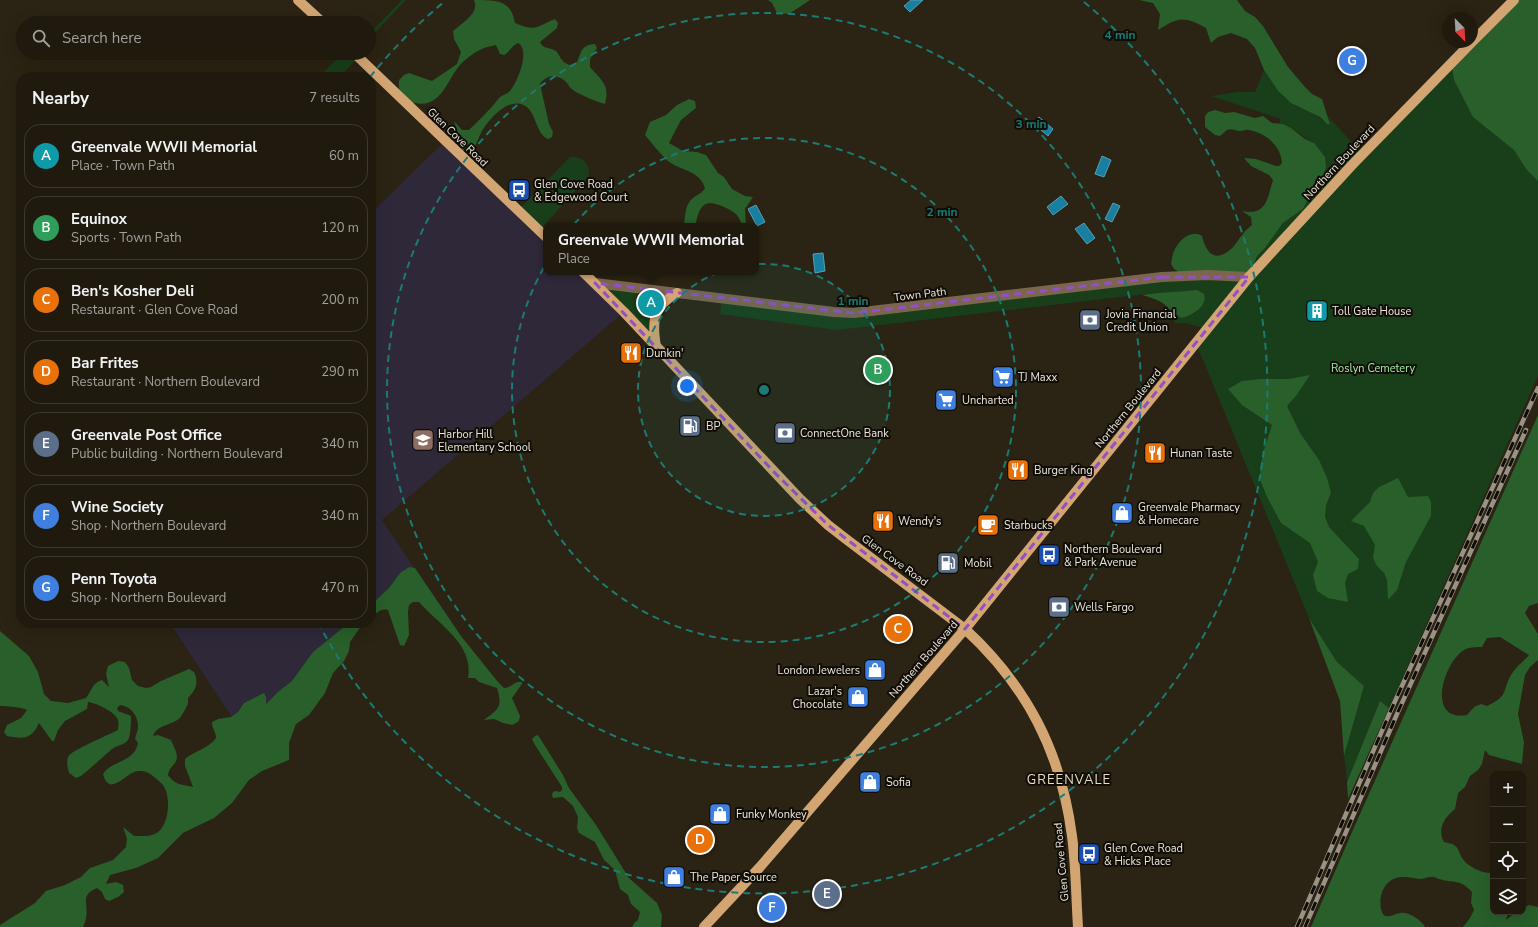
<!DOCTYPE html>
<meta charset="utf-8">
<style>
:root{--surface:#201a0e;--page:#2d271c;--text:#f1f3f6;--muted:#a2a19e;--line:#3d382e;--accent:#db2777}
body{margin:0;font-family:"Nunito Sans",sans-serif;background:var(--page);color:var(--text)}
.controls{position:absolute;right:12px;bottom:12px;display:grid;overflow:hidden;border-radius:8px;box-shadow:0 4px 16px #0002}
.controls button{width:36px;height:36px;display:grid;place-items:center;padding:0;border:0;border-bottom:1px solid var(--line);background:var(--surface);color:var(--text);font:20px sans-serif}
.compass{position:absolute;left:1442px;top:12px;width:36px;height:36px;border-radius:50%;background:var(--surface);box-shadow:0 4px 16px #0002;rotate:156deg}
.you{position:absolute;left:687px;top:386px;width:14px;height:14px;margin:-10px;border:3px solid #fff;border-radius:50%;background:#1a73e8;box-shadow:0 0 0 6px #1a73e833}
.badge{display:grid;place-items:center;width:26px;height:26px;border-radius:50%;background:var(--accent);color:#fff;font-size:13px;font-weight:700}
.pin{position:absolute;translate:-50% -50%;border:2px solid #fff;box-shadow:0 1px 4px #0006}
.popup{position:absolute;left:543px;top:223px;width:216px;height:52px;box-sizing:border-box;display:grid;place-content:center;border-radius:8px;background:var(--surface);filter:drop-shadow(0 1px 3px #0005);font-size:13px;white-space:nowrap;color:var(--muted)}
.popup b{font-size:15px;color:var(--text)}
.popup::after{content:'';position:absolute;left:50%;top:100%;margin-left:-8px;border:8px solid transparent;border-top-color:var(--surface)}
.list{margin:0;padding:0;list-style:none}
h2{display:flex;justify-content:space-between;align-items:center;height:52px;margin:0;padding:0 16px;font-size:17px}
h2 small{font-size:13px;font-weight:400;color:var(--muted)}
.list li{display:grid;grid-template-columns:26px 1fr auto;gap:12px;align-items:center;box-sizing:border-box;height:64px;margin:0 8px 8px;padding:0 8px;border:1px solid var(--line);border-radius:16px}
.list b{display:block;font-size:15px;white-space:nowrap}
.list p{margin:0;font-size:13px;white-space:nowrap;color:var(--muted)}
.list em{font-size:13px;font-style:normal;color:var(--muted)}
.icon{flex:none;width:22px;height:22px;fill:none;stroke:currentColor;stroke-width:2;stroke-linecap:round;stroke-linejoin:round}
.map{position:relative;flex:none;width:1538px;height:927px;overflow:hidden}
.search{position:absolute;background:var(--surface);box-shadow:0 4px 16px #0002;left:16px;top:16px;width:360px;height:44px;display:flex;align-items:center;gap:10px;box-sizing:border-box;padding:0 14px;border-radius:22px;color:var(--muted);font-size:15px}
.panel{position:absolute;background:var(--surface);box-shadow:0 4px 16px #0002;left:16px;top:72px;width:360px;height:556px;border-radius:16px}
.map>svg:first-child{display:block}
</style>
<div class="map">
<svg width="1538" height="927" viewBox="0 0 1538 927">
<rect width="100%" height="100%" fill="#2b2313"/>
<path fill="#2e2838" d="M445 141 546 237V272H583L624 312 382 520 417 572 371 611V213Z
M170 623H357L250 745Z"/>
<path fill="#193e1a" d="M402 0H406L369 39V34Z
M342 53H362L340 77H319Z
M1453 61 1538 178V376L1389 708 1380 701 1347 782 1344 756 1364 686 1337 662 1309 618 1196 343 1207 329 1185 323H1175L1171 313 1182 318 1196 312 1167 293H1155L837 330 720 314 722 298 834 312 1254 264 1257 256 1265 248 1283 223 1303 209 1310 195 1315 193 1319 188 1323 179 1314 143C1303 138 1292 125 1279 124L1281 119 1211 96 1237 92H1255L1264 70C1272 82 1279 95 1291 102 1302 110 1315 112 1324 122L1330 121 1328 116 1362 154Z
M570 157C582 155 592 165 588 177L539 231 517 211Z
M595 283 677 293 661 304 656 347Z"/>
<path fill="#285f2a" fill-rule="evenodd" d="M474 0C497 0 511 0 515 23 537 32 535 27 555 19L558 23 557 28 540 42C543 49 548 47 554 50 561 53 558 61 570 65L577 62C582 51 581 45 595 44L597 48 590 59V67C602 81 610 85 605 104 597 102 580 95 573 90 570 88 569 86 567 83 559 74 547 74 540 84L549 124 553 132 552 137 549 139C538 137 536 117 529 109 512 92 490 118 482 131 479 136 477 143 474 148L464 151C457 146 460 141 458 134 457 129 455 125 454 121L462 130H469C479 120 490 110 499 98 502 95 507 94 510 91 517 83 531 50 518 43 511 46 510 52 504 55L500 54 496 45C481 48 476 51 464 61 446 77 443 112 411 102 400 98 398 90 399 80L404 75 409 73 432 81 457 64 461 52 454 39 453 31C462 23 480 13 474 0Z
M768 0H810L789 14 777 13 772 3Z
M1139 0H1237L1245 11 1255 17 1263 26 1288 67 1305 87 1312 94 1322 99 1330 124H1327L1320 117 1291 103 1278 91 1264 70 1255 48 1247 39 1231 33 1218 37 1211 43 1206 28C1184 16 1179 17 1158 30L1160 14 1153 3Z
M1519 0H1538V181L1527 170 1514 150 1473 117 1454 80 1452 67Z
M689 99 695 101 696 108 681 120 669 143 683 151 697 152 706 155 718 173 724 177 732 189 745 196 753 197 745 209 746 226H743C741 223 739 218 737 215 731 209 711 199 704 205 698 210 697 219 695 226H684C685 218 685 207 690 201 695 195 702 194 705 188 699 170 681 171 668 161 660 154 652 143 645 135L650 122 666 115 677 105Z
M1215 110 1225 113 1234 112 1255 118 1263 116 1272 123 1283 124 1291 128 1305 139 1314 143 1325 157 1326 167 1319 188 1315 193 1310 195 1303 209 1283 223 1265 248 1257 256 1254 264 1249 271 1245 274 1179 272 1174 269 1171 264C1172 260 1172 255 1174 251 1179 240 1191 229 1202 236 1206 253 1215 263 1231 249 1236 245 1238 239 1243 234 1245 230 1249 228 1252 225L1251 217 1242 211C1267 216 1267 199 1273 180L1269 175 1251 166 1244 158 1256 159 1276 166H1279L1282 163C1281 146 1266 133 1249 130 1246 129 1243 131 1240 131 1236 131 1231 128 1227 130 1224 132 1223 134 1220 136L1215 135 1205 127V116L1208 112Z
M1197 290 1204 294C1208 307 1192 315 1182 318 1170 314 1172 310 1164 304 1157 299 1149 297 1142 295 1160 292 1178 292 1197 290Z
M1310 375 1296 396 1287 406 1300 433 1319 460 1327 478 1331 493 1326 505 1325 517 1329 527 1359 559 1358 569 1348 574 1345 583 1348 602 1328 598 1317 591 1313 575 1318 562 1310 543 1281 523 1267 497 1261 482 1260 469 1263 453 1272 425 1242 405 1228 389 1242 381 1260 379H1289Z
M1538 415V603L1529 606 1525 613 1538 634V660L1530 667 1525 675 1518 714 1524 742 1522 764 1489 755 1485 750 1482 764 1478 770 1470 776 1465 787 1458 793 1455 809C1444 818 1437 829 1444 842 1447 843 1451 843 1454 845 1459 848 1459 853 1462 858 1468 867 1483 874 1493 873V912H1508L1506 920 1516 912H1523V908L1529 905 1538 907V927H1463L1470 918 1474 910 1471 903 1472 892C1459 878 1455 884 1439 879 1437 879 1436 877 1434 877 1430 876 1426 878 1422 879 1416 879 1410 877 1404 877 1386 876 1378 894 1381 909 1384 922 1392 914 1400 913 1407 911 1422 920 1425 927H1311L1352 832ZM1500 637 1529 655C1524 661 1517 666 1513 672 1501 689 1511 695 1487 706L1481 704 1474 707 1467 715C1426 722 1443 663 1464 650 1469 647 1476 647 1482 647L1487 638Z
M1398 478 1408 497 1428 496 1431 502V516L1406 562 1397 590 1388 600 1387 580 1384 573 1377 566 1373 558 1375 545 1364 526 1351 521 1370 502 1373 493 1379 487Z
M409 567 415 568 461 636 498 682 504 688C511 688 515 680 522 682V684L512 698 520 716 519 721 516 723 512 725 503 723 494 719 484 720C498 709 503 708 497 688L479 682 475 678H468C474 644 439 625 419 602H413L409 605 408 612 409 635 404 646 400 645 388 610C381 608 376 613 371 618V605L389 588 400 573Z
M1309 618 1337 662 1364 686 1344 756 1340 701Z
M349 623H365L359 629 350 642 349 651 344 661 333 673 325 693 309 715 296 724 289 743V760L262 771 249 780 232 803 214 818 183 833 158 858 136 868 110 875 106 884 116 882 123 885 124 892 118 897 109 901 105 899 102 892 97 888C79 896 89 903 86 918 86 921 84 924 83 927H0V925L35 903 46 891 65 885 81 877 90 868 113 860 126 847 127 839 123 827 134 836C142 836 151 837 158 832 170 823 172 791 160 782 155 777 147 770 139 771 126 771 110 799 103 774 112 760 134 763 138 743L135 739C136 735 138 730 138 726 138 715 130 706 120 705L117 708 118 711 131 716C131 720 131 736 128 740 125 745 117 745 112 749 102 758 92 767 81 776L76 778 69 773C68 768 66 763 68 757 71 750 109 735 118 730 118 727 119 722 118 720 116 712 96 703 88 702L87 709 65 721 58 730 54 741H52L39 723C31 740 24 739 7 736L4 732 7 725 21 718 27 710C21 707 7 706 0 706V631L29 656 38 672 44 694 51 701 68 703 86 698C92 690 92 683 102 680L109 687 106 674 108 666 118 661 125 662 129 668 132 680 138 686 146 688 151 687 161 681 189 669 194 672C199 682 196 690 188 698V704C185 709 183 714 180 718 171 726 158 724 153 736L158 735 171 740C174 748 180 756 175 763 171 768 169 769 168 775 176 786 182 784 193 787L185 766V759C194 751 208 749 216 738 216 732 212 729 212 722L218 719 231 717 238 712 244 703 264 693 266 697V704L278 692 292 681 313 652Z
M1380 701 1389 708 1348 799 1347 782Z
M538 735 563 775 569 788 596 825 629 878 657 903 662 915 661 927H632L635 922 638 920 640 912 631 904 628 895 620 889 615 870 604 860 595 842 579 833 577 828 578 817 573 806 563 797 553 798 552 795 553 792 556 791 560 792 562 790V787L535 745 532 739 535 736Z"/>
<path fill="#187fa1" stroke="#589eb3" d="M911 0H923L910 12 904 6Z
M1039 117 1053 129 1048 136 1034 124Z
M1102 156 1111 160 1104 177 1095 174Z
M1061 196 1068 204 1053 215 1047 207Z
M1113 203 1120 206 1112 222 1105 219Z
M756 205 765 222 757 226 748 209Z
M1084 223 1095 238 1087 244 1075 229Z
M823 253 825 271 815 273 813 254Z"/>
<g fill="none" stroke-linecap="round" stroke-linejoin="round">
<path stroke="#7b654d" stroke-width="10" d="M595 283 834 312 854 313 1162 277 1207 275 1249 277"/>
<path stroke="#d3a573" stroke-width="10" d="M298 0 323 23
M1472 42 1514 0
M354 53 546 237
M583 272 624 312 800 499 828 525 846 539 965 629C1027 686 1061 752 1072 836 1076 866 1076 897 1078 927
M656 347C652 322 652 307 677 293
M704 927 760 867 965 629 1249 277 1352 165 1472 42"/>
<g stroke="#999285" stroke-width="4.5">
<path id="rail" d="M1297 927 1391 710 1538 388
M1305 927 1397 714 1526 430"/>
</g>
<use href="#rail" stroke="#100d06" stroke-width="3" stroke-dasharray="9" stroke-linecap="butt"/>
</g>
<path fill="none" stroke="#9251c5" stroke-width="3" stroke-dasharray="8 5" stroke-linejoin="round" d="M1162 277H1249L965 629 828 525 776 474 595 283 854 313Z"/>
<circle cx="764" cy="390" r="126" fill="#1a7c74" fill-opacity=".12"/>
<g fill="none" stroke="#1a7c74" stroke-width="2" stroke-dasharray="7 5">
<circle cx="764" cy="390" r="126"/>
<circle cx="764" cy="390" r="252"/>
<circle cx="764" cy="390" r="377"/>
<path d="M370 77A503 503 0 0 1 444 2M1084 2A503 503 0 1 1 320 626"/>
</g>
<defs>
<g id="bus-square" transform="scale(1.15)"><rect x="-9" y="-9" width="18" height="18" rx="4" fill="#1a4fb4" stroke="#100d06"/><path d="M-5-6H5V4H4V6H2V4H-2V6H-4V4H-5ZM-3.5-4V0h7V-4ZM-3.5 1.2v1.5H-2V1.2ZM2 1.2v1.5H3.5V1.2Z" fill="#fff"/></g>
<g id="building-square" transform="scale(1.15)"><rect x="-9" y="-9" width="18" height="18" rx="4" fill="#0f9aa8" stroke="#100d06"/><path d="M-4-6H4V6H1V3H-1V6H-4ZM-2.5-4.3h1.7v1.8h-1.7ZM.8-4.3h1.7v1.8H.8ZM-2.5-1h1.7V.8h-1.7ZM.8-1h1.7V.8H.8Z" fill="#fff"/></g>
<g id="bank-square" transform="scale(1.15)"><rect x="-9" y="-9" width="18" height="18" rx="4" fill="#5c6f8a" stroke="#100d06"/><path d="M-6-4H6V4H-6ZM0-2.3a2.3 2.3 0 1 0 0 4.6a2.3 2.3 0 1 0 0-4.6Z" fill="#fff"/></g>
<g id="restaurant-square" transform="scale(1.15)"><rect x="-9" y="-9" width="18" height="18" rx="4" fill="#e8710a" stroke="#100d06"/><path d="M-5-6h1v4h1v-4h1v4h1v-4h1v5L-1.5 .5V6h-2V.5L-5-1ZM5-6V6H3V1.5H1.5Q1.5-4 5-6Z" fill="#fff"/></g>
<g id="supermarket-square" transform="scale(1.15)"><rect x="-9" y="-9" width="18" height="18" rx="4" fill="#3f7fe0" stroke="#100d06"/><path d="M-6-5.5h2.5l.6 2H6L4.5 2H-2.5L-4.4-4H-6ZM-1.5 3.2a1.3 1.3 0 1 0 .1 0ZM3 3.2a1.3 1.3 0 1 0 .1 0Z" fill="#fff"/></g>
<g id="fuel-square" transform="scale(1.15)"><rect x="-9" y="-9" width="18" height="18" rx="4" fill="#5c6f8a" stroke="#100d06"/><path d="M-5.5-6h7V0h2V4h1.3V-2.5L3-4.5l.8-.8L6-3V5H2.5V1h-1V6h-7ZM-4.2-4.7v3.2H.2V-4.7Z" fill="#fff"/></g>
<g id="school-square" transform="scale(1.15)"><rect x="-9" y="-9" width="18" height="18" rx="4" fill="#8d6e63" stroke="#100d06"/><path d="M0-5L7-2L0 1L-7-2ZM-4 1L0 2.5L4 1V4Q0 6-4 4Z" fill="#fff"/></g>
<g id="shop-square" transform="scale(1.15)"><rect x="-9" y="-9" width="18" height="18" rx="4" fill="#3f7fe0" stroke="#100d06"/><path d="M-5-2.5h2.3a2.7 3.5 0 0 1 5.4 0H5L5.5 6h-11ZM-1.5-2.5h3a1.5 2.3 0 0 0-3 0Z" fill="#fff"/></g>
<g id="cafe-square" transform="scale(1.15)"><rect x="-9" y="-9" width="18" height="18" rx="4" fill="#e8710a" stroke="#100d06"/><path d="M-5.5-4.5H6V0H3Q3 3.5 0 3.5H-2.5Q-5.5 3.5-5.5 0ZM3-3.2v2h1.7v-2ZM-6 4.5H4V6H-6Z" fill="#fff"/></g>
</defs>
<g fill-rule="evenodd">
<use href="#bus-square" x="519" y="190"/>
<use href="#building-square" x="1317" y="311"/>
<use href="#bank-square" x="1090" y="320"/>
<use href="#restaurant-square" x="631" y="353"/>
<use href="#supermarket-square" x="1003" y="377"/>
<use href="#supermarket-square" x="946" y="400"/>
<use href="#fuel-square" x="690" y="426"/>
<use href="#bank-square" x="785" y="433"/>
<use href="#school-square" x="423" y="440"/>
<use href="#restaurant-square" x="1155" y="453"/>
<use href="#restaurant-square" x="1018" y="470"/>
<use href="#shop-square" x="1122" y="513"/>
<use href="#restaurant-square" x="883" y="521"/>
<use href="#cafe-square" x="988" y="525"/>
<use href="#bus-square" x="1049" y="555"/>
<use href="#fuel-square" x="948" y="563"/>
<use href="#bank-square" x="1059" y="607"/>
<use href="#shop-square" x="875" y="670"/>
<use href="#shop-square" x="858" y="697"/>
<use href="#shop-square" x="870" y="782"/>
<use href="#shop-square" x="720" y="814"/>
<use href="#bus-square" x="1089" y="854"/>
<use href="#shop-square" x="674" y="877"/>
</g>
<g text-anchor="middle" stroke-width="4" stroke-linejoin="round" paint-order="stroke">
<g font-size="11" fill="#ede7dd" stroke="#100d06">
<text transform="translate(458 137) rotate(44)" y="4">Glen Cove Road</text>
<text transform="translate(1339 162) rotate(-47)" y="4">Northern Boulevard</text>
<text transform="translate(920 294) rotate(-7)" y="4">Town Path</text>
<text transform="translate(1128 408) rotate(-51)" y="4">Northern Boulevard</text>
<text transform="translate(895 560) rotate(36)" y="4">Glen Cove Road</text>
<text transform="translate(923 659) rotate(-49)" y="4">Northern Boulevard</text>
<text transform="translate(1061 862) rotate(-95)" y="4">Glen Cove Road</text>
</g>
<g font-size="11" fill="#ede7dd" stroke="#100d06" text-anchor="start">
<text x="534" y="188">Glen Cove Road<tspan x="534" dy="13">&amp; Edgewood Court</tspan></text>
<text x="1332" y="315">Toll Gate House</text>
<text x="1106" y="318">Jovia Financial<tspan x="1106" dy="13">Credit Union</tspan></text>
<text x="646" y="357">Dunkin'</text>
<text x="1018" y="381">TJ Maxx</text>
<text x="962" y="404">Uncharted</text>
<text x="706" y="430">BP</text>
<text x="800" y="437">ConnectOne Bank</text>
<text x="438" y="438">Harbor Hill<tspan x="438" dy="13">Elementary School</tspan></text>
<text x="1170" y="457">Hunan Taste</text>
<text x="1034" y="474">Burger King</text>
<text x="1138" y="511">Greenvale Pharmacy<tspan x="1138" dy="13">&amp; Homecare</tspan></text>
<text x="898" y="525">Wendy's</text>
<text x="1004" y="529">Starbucks</text>
<text x="1064" y="553">Northern Boulevard<tspan x="1064" dy="13">&amp; Park Avenue</tspan></text>
<text x="964" y="567">Mobil</text>
<text x="1074" y="611">Wells Fargo</text>
<text x="860" y="674" text-anchor="end">London Jewelers</text>
<text x="842" y="695" text-anchor="end">Lazar's<tspan x="842" dy="13">Chocolate</tspan></text>
<text x="886" y="786">Sofia</text>
<text x="736" y="818">Funky Monkey</text>
<text x="1104" y="852">Glen Cove Road<tspan x="1104" dy="13">&amp; Hicks Place</tspan></text>
<text x="690" y="881">The Paper Source</text>
</g>
<g font-size="11" fill="#a1efa1" stroke="#100d06">
<text x="1373" y="372">Roslyn Cemetery</text>
</g>
<g font-size="13" letter-spacing="1" fill="#e8dec9" stroke="#100d06">
<text x="1069" y="784">GREENVALE</text>
</g>
</g>
<circle cx="764" cy="390" r="6" fill="#1a7c74" stroke="#100d06" stroke-width="2"/>
<g font-size="12" text-anchor="middle" font-weight="bold" fill="#1a7c74" stroke="#100d06" stroke-width="4" stroke-linejoin="round" paint-order="stroke">
<text x="1120" y="39">4 min</text>
<text x="1031" y="128">3 min</text>
<text x="942" y="216">2 min</text>
<text x="853" y="305">1 min</text>
</g>
</svg>
<div class="controls">
<button>+</button>
<button>−</button>
<button><svg class="icon" aria-label="locate" viewBox="0 0 24 24"><circle cx="12" cy="12" r="6"/><path d="M12 2v4M12 18v4M2 12h4M18 12h4"/></svg></button>
<button><svg class="icon" aria-label="layers" viewBox="0 0 24 24"><path d="M12 4l9 5-9 5-9-5zM3 14l9 5 9-5"/></svg></button>
</div>
<svg class="compass" viewBox="-18 -18 36 36"><path d="M0-13l5 13h-10z" fill="#e53935"/><path d="M0 13l5-13h-10z" fill="#a2a19e"/></svg>
<div class="you"></div>
<div class="pin badge" style="left:651px;top:303px;background:#0f9aa8">A</div>
<div class="popup"><b>Greenvale WWII Memorial</b>Place</div>
<div class="pin badge" style="left:878px;top:370px;background:#2e9e5b">B</div>
<div class="pin badge" style="left:898px;top:629px;background:#e8710a">C</div>
<div class="pin badge" style="left:700px;top:840px;background:#e8710a">D</div>
<div class="pin badge" style="left:827px;top:894px;background:#5c6f8a">E</div>
<div class="pin badge" style="left:772px;top:908px;background:#3f7fe0">F</div>
<div class="pin badge" style="left:1352px;top:61px;background:#3f7fe0">G</div>
<div class="search"><svg class="icon" aria-label="search" viewBox="0 0 24 24"><circle cx="10" cy="10" r="6"/><path d="M15 15l6 6"/></svg>Search here</div>
<section class="panel">
<h2>Nearby<small>7 results</small></h2>
<ul class="list">
<li><span class="badge" style="background:#0f9aa8">A</span><div><b>Greenvale WWII Memorial</b><p>Place · Town Path</p></div><em>60 m</em></li>
<li><span class="badge" style="background:#2e9e5b">B</span><div><b>Equinox</b><p>Sports · Town Path</p></div><em>120 m</em></li>
<li><span class="badge" style="background:#e8710a">C</span><div><b>Ben's Kosher Deli</b><p>Restaurant · Glen Cove Road</p></div><em>200 m</em></li>
<li><span class="badge" style="background:#e8710a">D</span><div><b>Bar Frites</b><p>Restaurant · Northern Boulevard</p></div><em>290 m</em></li>
<li><span class="badge" style="background:#5c6f8a">E</span><div><b>Greenvale Post Office</b><p>Public building · Northern Boulevard</p></div><em>340 m</em></li>
<li><span class="badge" style="background:#3f7fe0">F</span><div><b>Wine Society</b><p>Shop · Northern Boulevard</p></div><em>340 m</em></li>
<li><span class="badge" style="background:#3f7fe0">G</span><div><b>Penn Toyota</b><p>Shop · Northern Boulevard</p></div><em>470 m</em></li>
</ul>
</section>
</div>
